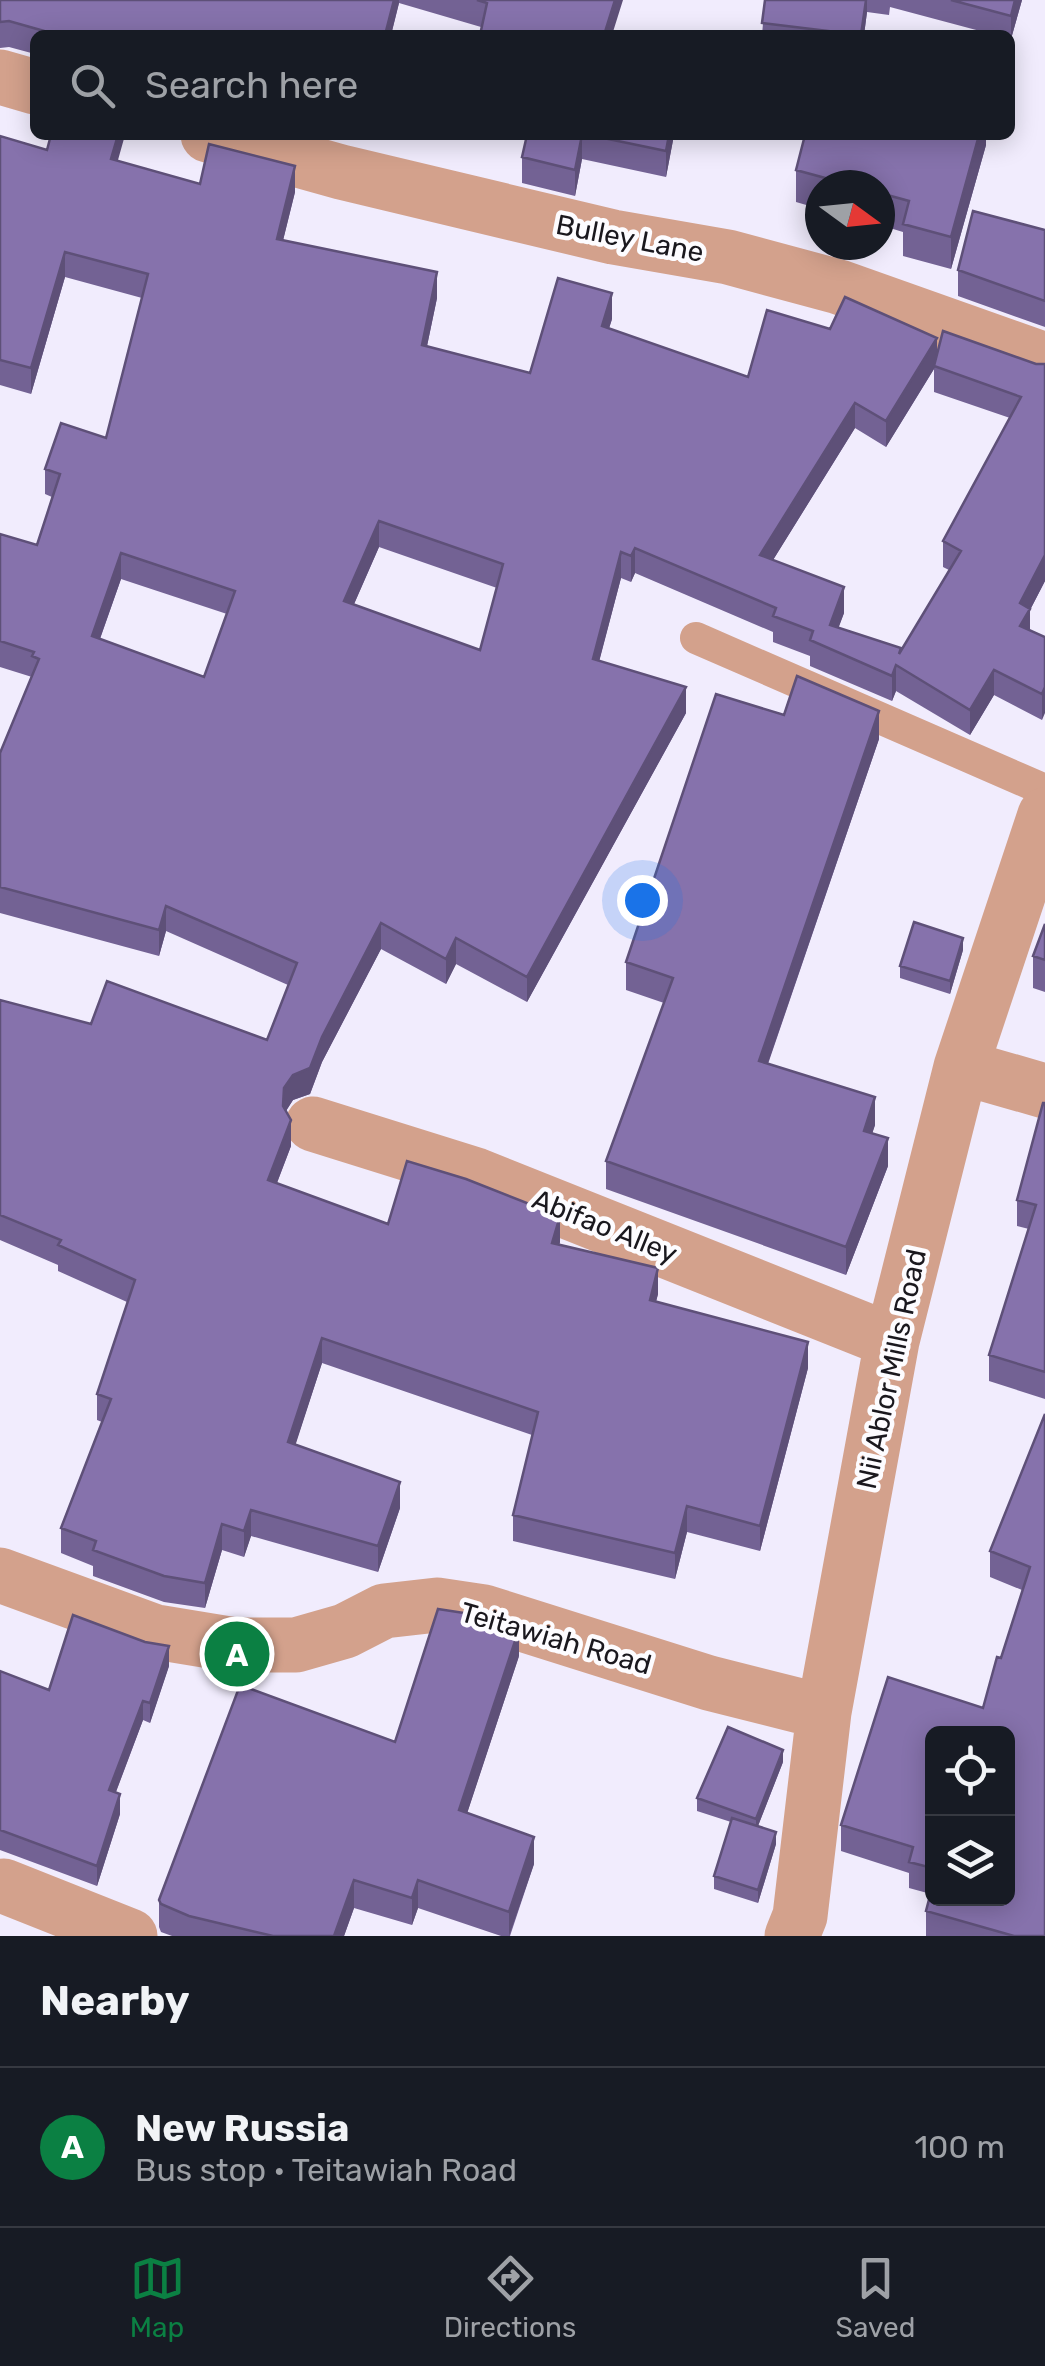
<!DOCTYPE html>
<meta charset="utf-8">
<style>
:root{--surface:#171b24;--page:#242831;--text:#f1f3f6;--muted:#9ea1a6;--line:#363941;--accent:#0b8043}
body{margin:0;font-family:Rubik,sans-serif;background:var(--page);color:var(--text)}
.controls{position:absolute;right:30px;bottom:30px;display:grid;overflow:hidden;border-radius:15px;box-shadow:0 5px 25px #0003}
.controls button{width:90px;height:90px;display:grid;place-items:center;padding:0;border:0;border-bottom:2px solid var(--line);background:var(--surface);color:var(--text);font:50px sans-serif}
.compass{position:absolute;left:805px;top:170px;width:90px;height:90px;border-radius:50%;background:var(--surface);box-shadow:0 5px 25px #0003;rotate:105deg}
.you{position:absolute;left:642px;top:900px;width:35px;height:35px;margin:-25px;border:8px solid #fff;border-radius:50%;background:#1a73e8;box-shadow:0 0 0 15px #1a73e833}
.badge{display:grid;place-items:center;width:65px;height:65px;border-radius:50%;background:var(--accent);color:#fff;font-size:32px;font-weight:700}
.pin{position:absolute;translate:-50% -50%;border:5px solid #fff;box-shadow:0 2px 10px #0006}
.list{margin:0;padding:0;list-style:none}
h2{display:flex;justify-content:space-between;align-items:center;height:130px;margin:0;padding:0 40px;font-size:42px}
h2 small{font-size:32px;font-weight:400;color:var(--muted)}
.list li{display:grid;grid-template-columns:65px 1fr auto;gap:30px;align-items:center;box-sizing:border-box;height:160px;padding:0 40px;border-top:2px solid var(--line)}
.list b{display:block;font-size:38px;white-space:nowrap}
.list p{margin:0;font-size:32px;white-space:nowrap;color:var(--muted)}
.list em{font-size:32px;font-style:normal;color:var(--muted)}
.icon{flex:none;width:55px;height:55px;fill:none;stroke:currentColor;stroke-width:2;stroke-linecap:round;stroke-linejoin:round}
.map{position:relative;flex:none;width:1045px;height:1936px;overflow:hidden}
.search{position:absolute;background:var(--surface);box-shadow:0 5px 25px #0003;left:30px;right:30px;top:30px;height:110px;display:flex;align-items:center;gap:25px;box-sizing:border-box;padding:0 35px;border-radius:15px;color:var(--muted);font-size:38px}
.sheet{height:290px;background:var(--surface)}
nav{display:flex;justify-content:space-around;align-items:center;box-sizing:border-box;height:140px;border-top:2px solid var(--line);background:var(--surface);font-size:28px;color:var(--muted)}
nav a{display:grid;justify-items:center;gap:5px}
nav .on{color:var(--accent)}
.map>svg:first-child{display:block}
</style>
<div class="map">
<svg width="1045" height="1936" viewBox="0 0 1045 1936">
<rect width="100%" height="100%" fill="#f1ecfd"/>
<g fill="none" stroke-linecap="round" stroke-linejoin="round">
<path stroke="#d3a18c" stroke-width="32" d="M696 638 1045 790"/>
<path stroke="#d3a18c" stroke-width="55" d="M0 77 35 87
M208 135 341 172 613 237 728 257 839 287 1045 360
M961 1067 1045 1091
M313 1124 476 1175 892 1341
M0 1575 156 1632 235 1645H296L345 1631 384 1611 437 1605 484 1612 709 1683 824 1712
M4 1886 130 1936
M792 1936 800 1916 824 1712 892 1341 961 1067 1045 815"/>
</g>
<path fill="#736294" fill-rule="evenodd" d="M0 0H623L481 27 399 3 391 35H35V54L9 47 0 48Z
M765 0H1022L1011 39 1010 35H995L890 7 889 15 867 12 864 35H762Z
M522 135H674L666 177 582 159 575 196 522 183V157L527 136Z
M986 135V145L951 269 903 256V232L880 225V185H820V209L796 202V170Z
M0 136 47 150 118 161 200 184 295 192 283 240 437 298 427 346 530 373 612 319 609 328 748 377 830 329 937 355 1045 364V581L1030 610V630L1045 637 1042 720 994 695 970 735 896 691 892 701 810 666V656L773 642V632L635 573 631 582 621 578 599 661 686 713 527 1002 456 964 446 984 381 949 322 1062 310 1094 293 1100 286 1111 291 1146 277 1183 388 1224 560 1242 559 1245 658 1294 656 1301 808 1368 760 1551 687 1532 675 1579 513 1541V1515L532 1435 322 1363 295 1445 400 1508 378 1572 251 1536 244 1557 222 1550 205 1608 164 1602 93 1576V1566L61 1553V1528L102 1422 97 1420V1394L127 1302 58 1271V1265L0 1240V1000L91 1024 267 1040 288 985 166 931 159 956 0 913V753L32 677 0 667V534L37 545 52 497 45 494V469L106 438 142 298 65 277 31 394 0 385ZM934 369V392L1010 418 943 541V567L949 570 901 650 838 628 844 613 773 560 855 428 886 447ZM379 547 497 588 480 650 354 604ZM121 579 227 614 204 677 100 639Z
M1045 230V327L958 296V270Z
M784 715 879 739 768 1064 875 1125 872 1133 888 1166 846 1275 606 1189V1161L664 1003 626 990V962Z
M1045 924V992L1033 988V956Z
M963 950 950 994 900 978V966Z
M1045 1103V1399L989 1381V1355L1029 1229 1017 1226V1200Z
M1045 1414V1936H926V1911L931 1894 909 1888V1873L841 1851V1825L888 1677 983 1708 997 1657 1001 1658 1022 1590 990 1577V1551ZM932 1734H1008V1898H932Z
M519 1656 467 1813 534 1864 510 1936H501L418 1908 412 1925 354 1908 344 1936H172L161 1932 159 1927V1900L395 1742Z
M169 1666 150 1723 143 1720 116 1792 120 1814 97 1886 0 1850V1671L49 1690Z
M783 1762 758 1826 776 1844 758 1903 714 1889V1876L731 1822 697 1811V1798Z"/>
<path fill="#5e5078" d="M394 0H399V3L391 35H385Z
M615 0H623L612 35H604Z
M866 0H867V12L864 35H861Z
M1015 0H1022L1011 39V16Z
M118 135H125L111 185V159Z
M582 135V159L575 196V170Z
M669 135H674L666 177V151Z
M979 135H986V145L951 269V237Z
M295 166V192L277 265V239Z
M65 252V277L31 394V368Z
M437 272V298L422 370V345Z
M612 293V319L602 351V326Z
M937 338V364L886 447V421Z
M855 403V428L760 581V555Z
M379 521V547L344 627V601Z
M635 548V573L631 582V556Z
M621 552V578L593 685V659Z
M121 553V579L92 661V636Z
M1045 555V581L1030 610V635L1020 651V603Z
M844 587V613L830 651V625Z
M896 665V691L892 701V676Z
M994 670V695L970 735V710Z
M686 687V713L527 1002V977Z
M1045 687V713L1042 720V694Z
M879 711V739L759 1089V1061Z
M166 906V931L159 956V930Z
M381 923V949L322 1062 310 1094 293 1100 284 1114V1088L322 1037Z
M456 938V964L446 984V959Z
M963 938V950L950 994V981Z
M875 1097V1125L864 1159V1131Z
M291 1120V1146L268 1206V1180Z
M888 1138V1166L846 1275V1247Z
M560 1216V1242L552 1269V1243Z
M658 1268V1294L650 1326V1300Z
M322 1338V1363L288 1468V1442Z
M808 1342V1368L760 1551V1526Z
M400 1482V1508L378 1572V1546Z
M687 1506V1532L675 1579V1553Z
M251 1510V1536L244 1557V1531Z
M222 1524V1550L205 1608V1583Z
M519 1629V1656L459 1838V1810Z
M169 1646V1666L150 1723V1703Z
M143 1701V1720L109 1810V1790Z
M783 1750V1762L756 1831V1819Z
M120 1794V1814L97 1886V1866Z
M776 1832V1844L758 1903V1890Z
M534 1837V1864L509 1936V1912Z
M354 1880V1908L344 1936H334Z
M418 1880V1908L412 1925V1898Z"/>
<path fill="#8672ac" stroke="#5e5078" stroke-width="2.5" fill-rule="evenodd" d="M0 0H394L385 35H205L199 34V35H49L44 31 9 21 0 22Z
M477 0H615L604 35H480L487 3Z
M765 0H866L861 35 762 23Z
M951 0H1015L1011 16Z
M51 135H118L111 159 200 184 209 144 295 166 277 239 437 272 422 345 530 373 558 278 612 293 602 326 748 377 767 310 830 329 845 297 937 338 886 421 855 403 760 555 844 587 830 625 901 648 899 654 961 551 943 541 1021 397 934 366 943 331 1036 364H1045V555L1020 603 1030 609 1020 626 1045 637V687L1042 694 994 670 970 710 896 665 892 676 810 640 813 631 773 616 776 608 635 548 631 556 621 552 593 659 686 687 527 977 456 938 446 959 381 923 322 1037 310 1068 293 1075 284 1088 283 1106 291 1120 268 1180 388 1224 407 1161 466 1179 560 1216 552 1243 658 1268 650 1300 808 1342 760 1526 687 1506 675 1553 513 1515 538 1412 322 1338 288 1442 400 1482 378 1546 251 1510 244 1531 222 1524 205 1583 164 1576 93 1550 96 1541 61 1528 111 1399 97 1394 135 1280 58 1245 61 1240 0 1215V1000L91 1024 107 981 267 1040 297 963 166 906 159 930 0 887V753L39 659 32 656 34 652 0 641V534L37 545 60 474 45 469 61 423 106 438 148 274 65 252 31 368 0 360V136L47 150ZM379 521 503 564 480 650 344 601ZM121 553 235 591 204 677 92 636Z
M527 135H582L575 170 522 157Z
M589 135H669L666 151Z
M805 135H979L951 237 903 224 909 201 880 193V185H851L796 170Z
M973 211 1045 230V301L958 270Z
M797 676 879 711 759 1061 875 1097 864 1131 888 1138 846 1247 606 1161 673 978 626 962 716 694 784 715Z
M914 922 963 938 950 981 900 966Z
M1045 924V960L1033 956Z
M1043 1103H1045V1372L989 1355 1036 1205 1017 1200Z
M1045 1414V1936H1014L926 1911 932 1888V1898H1008V1734H932V1868L909 1862 913 1847 841 1825 888 1677 983 1708 997 1657 1001 1658 1030 1567 990 1551Z
M438 1609 477 1615 519 1629 459 1810 534 1837 509 1912 418 1880 412 1898 354 1880 334 1936H273L189 1916 161 1904 159 1900 240 1685 395 1742Z
M73 1615 145 1642 169 1646 150 1703 143 1701 109 1790 120 1794 97 1866 0 1830V1671L49 1690Z
M728 1727 783 1750 756 1819 697 1798Z
M732 1818 776 1832 758 1890 714 1876Z"/>
<g text-anchor="middle" stroke-width="9" stroke-linejoin="round" paint-order="stroke">
<g font-size="28" fill="#1a181e" stroke="#fdfcff">
<text transform="translate(630 238) rotate(11)" y="10">Bulley Lane</text>
<text transform="translate(605 1226) rotate(22)" y="10">Abifao Alley</text>
<text transform="translate(891 1369) rotate(-78)" y="10">Nii Ablor Mills Road</text>
<text transform="translate(556 1638) rotate(16)" y="10">Teitawiah Road</text>
</g>
</g>
</svg>
<div class="controls">
<button><svg class="icon" aria-label="locate" viewBox="0 0 24 24"><circle cx="12" cy="12" r="6"/><path d="M12 2v4M12 18v4M2 12h4M18 12h4"/></svg></button>
<button><svg class="icon" aria-label="layers" viewBox="0 0 24 24"><path d="M12 4l9 5-9 5-9-5zM3 14l9 5 9-5"/></svg></button>
</div>
<svg class="compass" viewBox="-18 -18 36 36"><path d="M0-13l5 13h-10z" fill="#e53935"/><path d="M0 13l5-13h-10z" fill="#9ea1a6"/></svg>
<div class="you"></div>
<div class="pin badge" style="left:237px;top:1654px">A</div>
<div class="search"><svg class="icon" aria-label="search" viewBox="0 0 24 24"><circle cx="10" cy="10" r="6"/><path d="M15 15l6 6"/></svg>Search here</div>
</div>
<section class="sheet">
<h2>Nearby<small></small></h2>
<ul class="list">
<li><span class="badge">A</span><div><b>New Russia</b><p>Bus stop · Teitawiah Road</p></div><em>100 m</em></li>
</ul>
</section>
<nav>
<a class="on"><svg class="icon" aria-label="map" viewBox="0 0 24 24"><path d="M3 6l6-2 6 2 6-2v14l-6 2-6-2-6 2zM9 4v14M15 6v14"/></svg>Map</a>
<a><svg class="icon" aria-label="directions" viewBox="0 0 24 24"><path d="M12 3l9 9-9 9-9-9zM9 14v-3h6M13 9l2 2-2 2"/></svg>Directions</a>
<a><svg class="icon" aria-label="saved" viewBox="0 0 24 24"><path d="M7 4h10v16l-5-4-5 4z"/></svg>Saved</a>
</nav>
